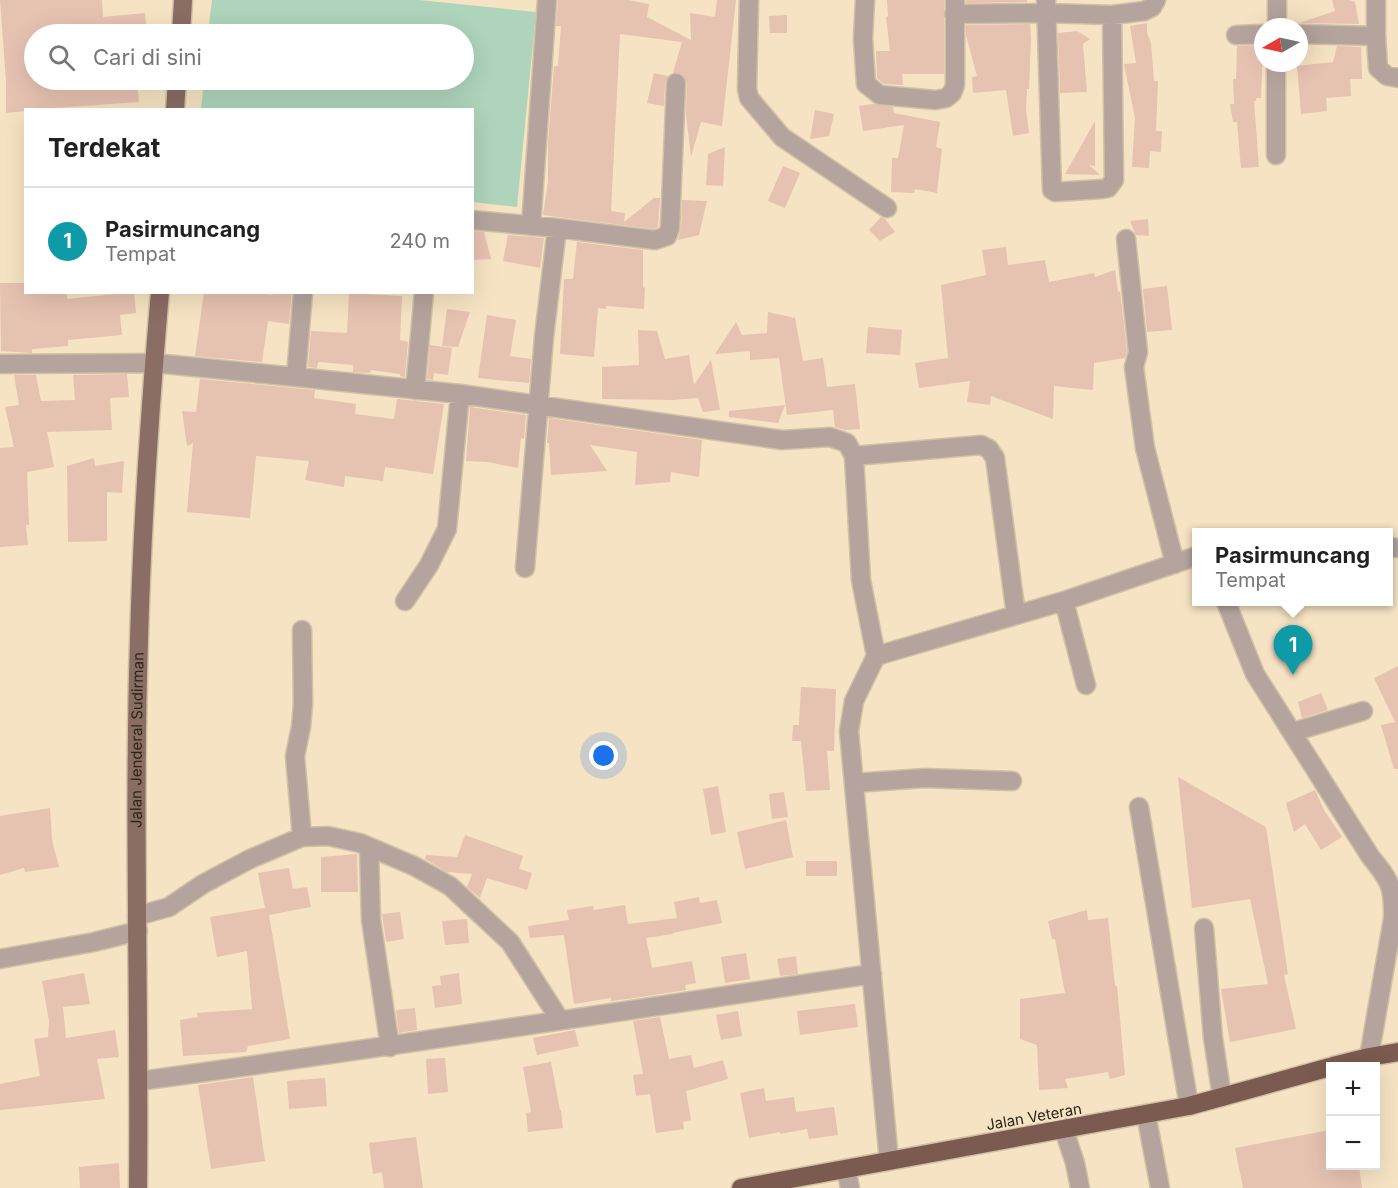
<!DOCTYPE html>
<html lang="id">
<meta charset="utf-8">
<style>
:root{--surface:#fff;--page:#f6f6f6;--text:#222;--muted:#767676;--line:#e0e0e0;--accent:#9c1e73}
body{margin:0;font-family:Inter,sans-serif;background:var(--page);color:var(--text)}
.controls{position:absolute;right:18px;bottom:18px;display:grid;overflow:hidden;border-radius:0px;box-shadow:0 6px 24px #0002}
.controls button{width:54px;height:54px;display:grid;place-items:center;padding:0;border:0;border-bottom:2px solid var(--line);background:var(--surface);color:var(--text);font:30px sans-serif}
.compass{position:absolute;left:1254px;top:18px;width:54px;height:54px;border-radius:50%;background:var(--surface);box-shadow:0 6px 24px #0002;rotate:261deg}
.you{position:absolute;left:604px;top:756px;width:21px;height:21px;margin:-15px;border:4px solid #fff;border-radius:50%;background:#1a73e8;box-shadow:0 0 0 9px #1a73e833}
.badge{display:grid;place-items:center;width:39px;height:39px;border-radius:50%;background:var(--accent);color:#fff;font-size:20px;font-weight:700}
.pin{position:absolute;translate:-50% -50px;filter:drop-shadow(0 2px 3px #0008)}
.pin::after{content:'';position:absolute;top:32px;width:21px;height:18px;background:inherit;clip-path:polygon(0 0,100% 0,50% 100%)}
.popup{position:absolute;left:1192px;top:528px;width:201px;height:78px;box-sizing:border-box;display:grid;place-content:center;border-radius:0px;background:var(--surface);filter:drop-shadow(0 2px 4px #0005);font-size:20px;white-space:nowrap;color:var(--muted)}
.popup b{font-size:22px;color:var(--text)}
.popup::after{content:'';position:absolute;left:50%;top:100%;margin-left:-12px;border:12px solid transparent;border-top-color:var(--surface)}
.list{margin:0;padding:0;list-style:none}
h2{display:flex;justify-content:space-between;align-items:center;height:78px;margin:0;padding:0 24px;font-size:26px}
h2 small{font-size:20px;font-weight:400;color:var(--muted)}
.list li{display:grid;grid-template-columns:39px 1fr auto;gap:18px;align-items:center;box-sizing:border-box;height:108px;padding:0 24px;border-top:2px solid var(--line)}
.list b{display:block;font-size:22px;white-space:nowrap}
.list p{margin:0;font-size:20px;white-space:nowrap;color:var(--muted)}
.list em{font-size:20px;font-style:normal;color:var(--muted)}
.icon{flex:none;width:33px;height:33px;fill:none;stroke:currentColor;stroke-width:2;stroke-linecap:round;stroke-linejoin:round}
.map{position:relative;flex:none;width:1398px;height:1188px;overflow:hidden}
.search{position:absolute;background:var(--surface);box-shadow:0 6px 24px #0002;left:24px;top:24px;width:450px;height:66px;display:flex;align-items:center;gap:15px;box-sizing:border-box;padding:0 21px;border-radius:33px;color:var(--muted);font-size:22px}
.panel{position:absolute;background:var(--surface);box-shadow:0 6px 24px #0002;left:24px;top:108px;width:450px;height:186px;border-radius:0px}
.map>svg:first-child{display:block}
</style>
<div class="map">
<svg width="1398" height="1188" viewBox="0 0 1398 1188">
<rect width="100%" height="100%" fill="#f6e3c3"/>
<path fill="#aed4bb" d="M212 0H419L536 12 517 207 473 202 472 110 201 109 204 80H464V34H208Z"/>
<path fill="#e6c2b1" d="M0 0H102L103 17 145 13 147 34H34V80H137L139 102 26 110V111L6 113V81Z
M558 0H628L649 4 647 17 691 40 690 13 715 17 717 0H736L722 126 701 122 691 157 686 115 687 83 682 74 673 73 682 42 620 34 611 211 625 213 624 222 654 198H660L658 227 654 229 543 215 548 181V143L554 66H558L561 26H556Z
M887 0H944V74H902L903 85 884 84 877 78 876 51H890L886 17 888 16Z
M966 0H1027V2L966 3Z
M1332 0H1349L1355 2 1359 24 1299 23 1335 11Z
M787 15V33H770L769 16Z
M1147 23V33L1151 43 1154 81H1158L1156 131H1162L1161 152 1150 151 1149 168 1132 167 1135 118 1124 64 1136 63 1130 26Z
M1030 24 1031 37 1029 89H1027L1026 110 1029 133 1013 136 1006 90 973 93 972 77 977 76 966 35V25Z
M1077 31 1090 39 1083 44 1087 92 1060 93 1058 33Z
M1263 45 1261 98H1256V101H1254L1259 167 1241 168 1237 122H1233L1230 104H1234L1233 79H1236L1237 46Z
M1337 46 1361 47 1362 79H1350L1351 96 1326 98 1327 111 1301 114 1297 66 1333 62Z
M654 73 668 76 665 83 664 106 647 103Z
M873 104 893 107 894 113 940 122 936 147 942 149 937 193 915 189 914 193 891 192 892 158H898L904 125 863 131 859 106Z
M815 110 834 114 829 136 810 139Z
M1095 121V166L1089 165 1100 175 1065 174Z
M725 147 723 186 706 185 708 154Z
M783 166 800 173 785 208 768 201Z
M682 200 707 201 699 235 678 240 681 228Z
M881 217 885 219 895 232 880 241 869 230Z
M1148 219 1149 236 1136 235 1130 221Z
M472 231 484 232 491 259 472 260Z
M508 235 544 238 540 268 503 261Z
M577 242 643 250V287L645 288 644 309 606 306V309L598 308 594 357 560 354 564 279H573Z
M1006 247 1008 265 1045 260 1049 282 1094 273 1095 277 1115 270 1118 292 1120 291 1127 351 1125 358 1094 363 1093 390 1054 386 1053 419 991 396 990 405 967 402 970 381 919 388 915 363 948 358 941 285 986 275 982 250Z
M0 283H26V292H67V299L134 292 136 313 120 315 122 335 68 340V346L32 349V353L1 351Z
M1167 286 1172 330 1147 332 1143 289Z
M204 292H255L272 295 273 292H292L289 324 268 321 262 362 195 356Z
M349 293 402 296 400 340 408 342 405 377 400 376V374L371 370 370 373 353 372V365L318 362 317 368 308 367 311 331 347 333Z
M447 309 470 312 458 347 442 346Z
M768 312 795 318 803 361 823 358 827 387 855 384 860 429 845 430 835 427 833 410 787 415 779 358 750 360V351L715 354 736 322 742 335 767 333Z
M487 315 516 320 510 356 531 359 529 383 478 378Z
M868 327 902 330 900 355 866 353Z
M638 330 657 331 665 359 689 355 694 385 711 360 720 410 703 412 698 398 673 400 602 399V367L639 365Z
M430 345 452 348 448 375 434 373 433 380 427 379Z
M127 374 129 397 110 398 112 430 47 432 54 467 27 472 29 525H26L28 545 0 547V448L14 447 5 407 19 405 14 375H36L41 401 75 400 73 375Z
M200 379 315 390 314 398 356 404 355 414 394 419 397 399 444 404 433 474 385 467 383 481 345 476 344 487 305 480 309 461 256 456 250 518 187 512 193 443 187 446 182 411 196 412Z
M785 405 778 423 729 417V411Z
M470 407 526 415 524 439 521 438 518 468 488 462 466 461Z
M549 418 702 440 699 477 671 472 670 482 635 485 637 452 590 445 607 471 551 475 549 443H547Z
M94 458 95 466 124 461 122 493 107 492V541L68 542 67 466Z
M1398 666V769H1394L1381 725 1395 722 1374 678Z
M801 687 836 689 834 751H827L830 790 806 791 801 741H792L793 725H799Z
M1321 693 1328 710 1302 718 1298 702Z
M1178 777 1266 827 1288 974 1284 975 1296 1029 1230 1042 1221 989 1268 984 1250 899 1192 908Z
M718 786 726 832 711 835 703 789Z
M1315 790 1324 810 1342 837 1321 850 1305 824 1294 832 1286 803Z
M784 792 788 817 772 819 769 794Z
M50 808 52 840 59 867 25 872 24 868 0 875V816Z
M786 820 793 857 745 869 737 832Z
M465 835 523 856 519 869 532 873 527 890 487 878 480 898 467 887 472 874 447 872 425 859 426 855 457 857Z
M357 854 358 892H321V857Z
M806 861H837V876H806Z
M289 868 293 889 307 887 311 907 269 915 290 1039 248 1046 246 1052 183 1056 180 1020 198 1017 197 1013 252 1009 247 951 217 957 210 917 265 908 258 873Z
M699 897 700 903 717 900 722 923 673 933V934L646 938 652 968 692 961 696 983 685 985 686 990 628 999 611 1001V998L574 1004 564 935 530 938 528 926 569 920 567 910 593 906 594 910 625 905 628 924 677 918 674 902Z
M1087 910 1088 920 1108 918 1115 986H1117L1125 1075 1110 1079 1108 1072 1065 1079 1068 1088 1039 1090 1037 1045 1020 1039V999L1065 993 1055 939H1052L1048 921Z
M400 912 404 939 386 942 382 914Z
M467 919 469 943 445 945 442 921Z
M746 953 750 979 725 983 721 957Z
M796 956 798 974 780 976 777 959Z
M84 973 90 1004 63 1007 66 1038 115 1030 119 1057 97 1059 105 1099 0 1110V1084L40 1076 34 1039 48 1037 49 1021 42 981Z
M459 973 462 1004 435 1008 432 986 441 985 440 976Z
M855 1004 858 1027 800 1035 797 1011Z
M415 1008 417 1030 399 1033 396 1010Z
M738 1011 742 1036 721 1040 716 1015Z
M660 1017 669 1059 691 1055 694 1068 723 1060 728 1079 686 1091 691 1120 683 1122 684 1129 656 1133 650 1094 636 1096 633 1075 643 1074 633 1021Z
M575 1030 579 1046 537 1055 533 1038Z
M445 1058 448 1092 428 1094 426 1059Z
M551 1062 560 1110H561L563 1128 528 1132 526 1113 531 1112 523 1067Z
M253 1077 265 1161 211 1169 198 1085Z
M325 1078 327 1106 289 1109 287 1081Z
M764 1088 766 1101 794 1097 796 1112 834 1107 838 1135 809 1139 807 1129 780 1134V1132L749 1138 740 1093Z
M1330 1130V1166H1359L1362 1188H1243L1235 1148Z
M416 1137 423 1188H384L382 1172 373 1174 369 1143Z
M119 1163 120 1188H80L79 1167Z"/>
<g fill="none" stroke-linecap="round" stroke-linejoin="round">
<g stroke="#d1c1a4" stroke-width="21">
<path id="minor" d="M749 0 747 89 749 98 782 137 887 208
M865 0 863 39 866 84 880 95 936 100 946 98 952 93 955 85V0
M1046 0 1052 190 1055 192 1102 189 1108 188 1114 180 1112 15
M954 14 1046 13 1112 15 1144 11 1152 7 1156 0
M1277 27V0
M1299 34 1376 36 1378 68 1387 76 1398 78
M1236 35 1263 34
M1376 36V0
M1276 155V63
M472 220 557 228 544 337 525 568
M531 226 547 0
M557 228 655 240 667 236 670 228 676 83
M1126 239 1138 352 1134 367 1145 448 1175 564
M0 364 154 363 296 377 460 394 782 440 830 437 847 443 854 456 861 580 876 656 854 701 849 731 889 1161
M296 377 303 292
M415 390 424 292
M854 456 981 445 989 449 995 458 1016 615
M1389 547 1398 548
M405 601 429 565 447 529 460 394
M1064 601 1086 685
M1226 602 1255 674 1370 856C1390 881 1394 886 1393 919L1369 1057
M876 656 1064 601 1197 556
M1293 732 1363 711
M854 783 925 778 1012 781
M1139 807 1189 1106
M302 837 328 836 360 843 414 866 450 886 510 942 560 1020
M369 847 371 920 390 1047
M137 916 169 907 203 884 250 859 302 837 295 756 301 727 303 704 302 630
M1204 928 1213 1038 1222 1097
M0 959 94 942 138 931
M139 1081C384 1048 628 1010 872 974
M1146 1114 1160 1188
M1064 1130 1075 1163 1080 1188
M846 1169 850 1188"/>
</g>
<g stroke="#d1c1a4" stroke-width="21">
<g id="major">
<path d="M181 34 183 0"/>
<path d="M175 110 177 80"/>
<path id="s1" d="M138 1188C140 1005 133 823 139 640 142 524 150 408 160 292"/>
</g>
</g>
<g stroke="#d1c1a4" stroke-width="21">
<path id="highway" d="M1333 1066 1369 1057 1398 1052
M741 1188 1189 1106 1330 1067"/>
</g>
<use href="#minor" stroke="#b5a49e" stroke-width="18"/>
<use href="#major" stroke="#8a6d64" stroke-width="18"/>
<use href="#highway" stroke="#7b5a4f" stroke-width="18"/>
</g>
<g text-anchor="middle" stroke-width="4.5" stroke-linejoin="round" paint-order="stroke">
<g font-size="15" fill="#2b2418" stroke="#f6e3c3">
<text dy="5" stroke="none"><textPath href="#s1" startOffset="448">Jalan Jenderal Sudirman</textPath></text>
<text transform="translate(1034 1117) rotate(-10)" y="5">Jalan Veteran</text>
</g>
</g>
</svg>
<div class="controls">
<button>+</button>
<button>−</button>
</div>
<svg class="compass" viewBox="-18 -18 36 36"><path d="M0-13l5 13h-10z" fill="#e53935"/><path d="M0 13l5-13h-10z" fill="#767676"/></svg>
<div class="you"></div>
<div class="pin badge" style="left:1293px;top:675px;background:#0f9aa8">1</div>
<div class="popup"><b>Pasirmuncang</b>Tempat</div>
<div class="search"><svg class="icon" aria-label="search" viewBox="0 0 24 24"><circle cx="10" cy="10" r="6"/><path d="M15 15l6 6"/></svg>Cari di sini</div>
<section class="panel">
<h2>Terdekat<small></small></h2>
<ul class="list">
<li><span class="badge" style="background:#0f9aa8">1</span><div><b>Pasirmuncang</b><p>Tempat</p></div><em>240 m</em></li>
</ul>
</section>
</div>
